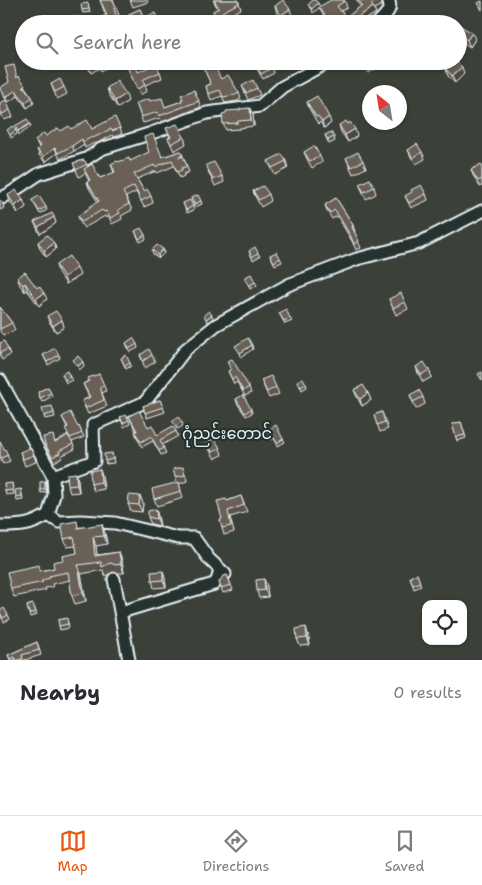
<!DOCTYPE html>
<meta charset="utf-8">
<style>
:root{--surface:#fff;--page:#f7f7f7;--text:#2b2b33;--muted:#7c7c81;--line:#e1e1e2;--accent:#ea580c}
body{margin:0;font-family:"Shantell Sans","Noto Sans Myanmar",sans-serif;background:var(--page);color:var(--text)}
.controls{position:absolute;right:15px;bottom:15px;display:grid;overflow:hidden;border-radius:10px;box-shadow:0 1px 4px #0004}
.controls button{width:45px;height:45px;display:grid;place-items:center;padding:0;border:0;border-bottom:1px solid var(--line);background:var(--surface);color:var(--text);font:25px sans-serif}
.compass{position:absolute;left:362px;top:85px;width:45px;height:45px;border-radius:50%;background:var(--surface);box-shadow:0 1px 4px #0004;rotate:330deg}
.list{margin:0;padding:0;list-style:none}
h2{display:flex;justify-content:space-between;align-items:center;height:65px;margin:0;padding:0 20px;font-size:21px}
h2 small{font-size:16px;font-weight:400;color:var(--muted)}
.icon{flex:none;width:28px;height:28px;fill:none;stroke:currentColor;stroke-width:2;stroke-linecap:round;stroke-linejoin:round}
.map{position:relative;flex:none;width:482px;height:660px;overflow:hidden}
.search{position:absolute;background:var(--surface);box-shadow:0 1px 4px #0004;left:15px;right:15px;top:15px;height:55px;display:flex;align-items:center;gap:12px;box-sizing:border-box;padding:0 18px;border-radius:28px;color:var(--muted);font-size:19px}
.sheet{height:155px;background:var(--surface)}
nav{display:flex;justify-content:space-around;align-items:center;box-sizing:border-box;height:70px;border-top:1px solid var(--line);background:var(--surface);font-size:14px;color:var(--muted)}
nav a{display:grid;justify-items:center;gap:2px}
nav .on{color:var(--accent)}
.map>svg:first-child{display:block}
</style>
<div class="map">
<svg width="482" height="660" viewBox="0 0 482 660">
<rect width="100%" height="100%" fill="#3b4139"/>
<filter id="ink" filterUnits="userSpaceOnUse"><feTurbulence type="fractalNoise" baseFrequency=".02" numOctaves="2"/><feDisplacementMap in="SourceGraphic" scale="10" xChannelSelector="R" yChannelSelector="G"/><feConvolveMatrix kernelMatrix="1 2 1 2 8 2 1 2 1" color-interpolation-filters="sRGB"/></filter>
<g filter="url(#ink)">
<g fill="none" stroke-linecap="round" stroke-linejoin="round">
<g stroke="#e8f1f8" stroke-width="15">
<path id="minor" d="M377 24C383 17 394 9 388 0
M0 199 9 194 39 174 86 159 101 149 149 134 207 113 260 106 282 87 330 61
M0 380 53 476
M48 515 59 522 81 521 115 523 178 538H194L209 559 225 574
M0 526C21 526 30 526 48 515L54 495 53 476 94 461 93 425 145 402 186 349 216 325 288 285 357 259 419 243 482 211
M114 579 129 660
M121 612 214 584 217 581 220 570"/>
</g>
<use href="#minor" stroke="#26332d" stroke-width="11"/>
</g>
<path fill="#5c5349" stroke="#e8f1f8" d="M100 0H113L119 15 117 16 119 24H73L81 17 83 23 106 16Z
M130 0H147L148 2 133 7Z
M213 0H238L241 9 225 17 226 21 217 24 213 11 218 9Z
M356 0H381L382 5 374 9 376 13 362 22 363 24H329L322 13 319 7 345 1 347 8 341 11 346 18 361 6Z
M88 3 90 12 83 13 82 10Z
M275 6 292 16 284 22 277 13Z
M140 9 146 24H133L129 14Z
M458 30 475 39 470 47 459 40Z
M85 61H110L111 65 101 71 100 68 91 73Z
M253 61 272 68 274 73 263 79 255 66Z
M307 61H314L309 64Z
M361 61H377L379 67 368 73Z
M126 64 138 72H160L162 78 145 85 147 91 140 95Z
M203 67 221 79 239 93 241 99 237 101 225 103 222 96 211 100 206 86 211 84Z
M446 69 464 74 455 83 448 76Z
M18 77 32 97 34 103 27 108 18 96 8 102 2 94 0 88Z
M51 84 64 87 67 94 57 99Z
M242 86 257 88 260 95 248 100Z
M107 88 128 101 118 108 109 95Z
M194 90 201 107 161 122 160 118 143 123 136 103 150 101 165 107 182 101Z
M307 102 331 123 324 128 320 122 318 124 309 108Z
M0 103 10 110 13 117 4 120 0 111Z
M250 108 253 115 254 126 240 128V129L226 130 223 124 226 113Z
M339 125 357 136 348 142 341 132Z
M120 128 122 134 114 137 113 135 95 144 94 143 85 148 84 145 74 151 60 159 57 153 45 162 39 155 37 149 39 147 35 140 61 131 71 129Z
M166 128 184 137 186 144 174 151 168 138 170 137Z
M325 135 334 137 335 141 329 144Z
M408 150 422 152 425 159 416 164 411 157Z
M181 151 189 172 184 174V176L180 178 174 166 157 173 156 171 137 179 144 191 151 196 153 203 144 207 136 192 126 197 132 210 121 216 122 219 112 224 109 217 106 218 105 216 84 228 80 222 78 216 98 202 89 188 87 182 89 181 85 173 79 177 73 163 84 160 88 167 100 178 114 173 111 164 118 162 162 157Z
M304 152 320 156 322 162 312 168 307 159Z
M346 158 363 161 366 168 353 174Z
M268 161H286L288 168 275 175Z
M482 166V186L480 187 473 175 471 170Z
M208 171 222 176 224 182 215 186Z
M359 184 374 187 376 194 366 199Z
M253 191 269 194 271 201 261 207 256 198Z
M426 194 428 200 411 208 405 196Z
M8 195 23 200 26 207 18 213 10 202Z
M191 198 201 201 202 204 195 207Z
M336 198 353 225 355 232H354L361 248 356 250 352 241 337 216 332 219 327 211 325 205Z
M0 200 2 202 4 208 0 210Z
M32 200 46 207 47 210 40 214Z
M183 203 193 206 194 210 187 213Z
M54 217 56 223 40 234 34 222Z
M135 231 145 235 146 239 140 242Z
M38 242 54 243 56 249 46 257 40 249Z
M163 249 164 253 159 258 153 254 152 250Z
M249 251 258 253 260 256 253 260Z
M270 255 280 258 282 262 275 265Z
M56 265 80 275 66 284 58 272Z
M17 278 47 299 39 306 27 290 25 292 20 285Z
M389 299 405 302 408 309 396 315Z
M0 307 12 323 15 330 3 335 0 331Z
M279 313 290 318 292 321 285 324Z
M47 316 62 320 64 327 56 332 50 323Z
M0 343 8 349 10 355 2 360 0 356Z
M126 343 137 344 138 348 130 352Z
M43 355H59L60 358 48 365Z
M140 355H152L155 362 145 368Z
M121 358 130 363 131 366 126 369Z
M227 361 249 387 251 393 245 396 237 382 234 384 228 371 231 370Z
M416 367 429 370 432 377 423 382 418 373Z
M62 374 70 377 72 380 66 383Z
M99 374 106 391 102 393 107 406 88 414 82 401 89 397 83 384Z
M261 380 276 387 279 394 269 398Z
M297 381 306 384 307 387 302 390Z
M48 387 52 396 42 402 38 392Z
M354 390 368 393 371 400 362 406 357 397Z
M410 395 423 397 425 404 416 409Z
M236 399 251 409 252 413 246 416 237 403Z
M160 400 165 412 147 418 143 406Z
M53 409 55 417 45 419 44 416Z
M382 412 388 429 380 432 374 415Z
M129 416 148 427 157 435 176 431 178 436 162 445 166 453 161 455 153 441 142 447 137 437 135 432H136Z
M62 417 78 427 79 426 84 437 72 442 75 449 61 456 62 458 54 462 45 444 55 442 68 435 67 427Z
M120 417 129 420 130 424 124 427Z
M461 422 466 438 457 441 452 424Z
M267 431 283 439 285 442 278 446 274 438 271 440Z
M0 441 10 461 3 464 0 458Z
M207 442 220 448 222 455 215 459 209 449Z
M20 452 34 455 36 462 25 466Z
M112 453 114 463 106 464 105 461Z
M100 469 102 476 104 489 94 491 91 484Z
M76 473 78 480 79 492 70 493 68 486Z
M185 473 187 481 179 484 183 498 157 506 154 499 177 483 175 477Z
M45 481 46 485V492L41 493 40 489Z
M12 483 14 494 6 495 5 491Z
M21 489 23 500 17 501 16 497Z
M140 496 143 503 142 512 131 511 128 504Z
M241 496 247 512 230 517 234 532 224 535 222 528V519L227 501Z
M158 516 160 526 151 524 148 517Z
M79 528 105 533 107 544 96 546 97 555 119 552 122 560 124 573H119L113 572 105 576 103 570 81 574 86 601 75 604 72 596 70 580 52 584 53 587 45 588 46 590 14 597 11 589 41 571 54 568 63 560 77 553 76 546 67 547 64 539Z
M417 574 421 586 414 589 410 577Z
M227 575 233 590 223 593 219 582Z
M165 578 166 587 154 588 152 581Z
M267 586 268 597 259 598 257 591Z
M33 604 37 615 30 617 27 606Z
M0 611 8 615 10 619 4 622 0 615Z
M68 622 69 628 60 630 59 626Z
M308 634 310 645 300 646 297 639Z
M37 642 41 655 25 660H10L8 655Z"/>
<path fill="#4b443c" stroke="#e8f1f8" d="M318 3 320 7 313 13 312 9Z
M373 7 376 13 360 23 358 17Z
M290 9 292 16 284 22 281 15Z
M472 33 475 39 470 47 467 40Z
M462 67 464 74 455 83 452 76Z
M16 90 18 96 8 102 6 97Z
M126 94 128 101 118 108 115 101Z
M32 97 34 103 27 108 25 103Z
M250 108 253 115 254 126 251 120Z
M329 117 331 123 324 128 322 122Z
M30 124 31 127 19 135 18 131Z
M355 129 357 136 348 142 345 135Z
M16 130 17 134 11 138 10 135Z
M82 139 84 145 74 151 72 146Z
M55 148 57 153 45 162 43 157Z
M23 200 26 207 18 213 15 206Z
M54 217 56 223 40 234 38 227Z
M54 243 56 249 46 257 44 251Z
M163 249 164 253 159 258 158 255Z
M77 268 80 275 66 284 64 277Z
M255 282 257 285 250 289 249 286Z
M25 283 27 290 25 292 23 285Z
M44 293 47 299 39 306 36 299Z
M212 315 213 318 207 322 206 319Z
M62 320 64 327 56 332 53 326Z
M252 345 253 349 241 357 240 353Z
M83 362 84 366 79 370 78 366Z
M368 393 371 400 362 406 360 399Z
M182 422 183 426 177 429 176 426Z
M100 469 102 476 104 489 101 482Z
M76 473 78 480 79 492 77 485Z
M140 496 143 503 142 512 139 505Z
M156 509 158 516 160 526 157 519Z
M102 524 105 533 107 544 104 536Z
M93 537 96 546 98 564 95 556Z
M119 552 122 560 124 573 121 564Z
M78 565 81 574 86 601 83 593Z
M163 571 165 578 166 587 163 580Z
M264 579 267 586 268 597 265 590Z
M306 627 308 634 310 645 307 638Z"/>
<path fill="#6b6155" stroke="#e8f1f8" d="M100 0H113L116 7 114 8 118 24H82L107 15Z
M214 0H238L239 3 222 12 224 15 215 18 213 11 219 8Z
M283 0 290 9 281 15 275 6Z
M313 0H315L318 3 312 9 308 5Z
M331 0H344L345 1 337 6 346 18 362 5 358 0H377L371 4 373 7 358 17 363 24H331L319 7Z
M482 1V10L478 3Z
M88 3 89 9 82 10 81 4Z
M140 9 144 18 133 23 129 14Z
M155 13 158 21 153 24H148L145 17Z
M73 17H81L82 24H73Z
M305 17 309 24H296L295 23Z
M461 26 472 33 467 40 458 34V30Z
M86 61H104L99 64 97 61 88 66Z
M134 61 138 72 156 64 160 72 142 80 145 85 137 89 126 64Z
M254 61H268L272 68 261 74Z
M362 61H376L365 67Z
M454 61H456L462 67 452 76 446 69Z
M213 63 221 79 228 75 239 93 235 95 223 97 220 90 208 94 206 86 211 84 203 67Z
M14 65 17 78 19 76 25 85 23 86 32 97 25 103 16 90 6 97 0 88 9 82 5 67Z
M60 79 64 87 55 92 51 84Z
M253 80 257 88 246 93 242 86Z
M117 81 126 94 115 101 107 88Z
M194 90 199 101 159 116 158 112 141 117 136 103 149 99 150 101 162 98 165 107 182 101 181 99H183L181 95Z
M317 96 329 117 322 122 318 116 316 117 307 102Z
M6 100 10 110 2 114 0 109V103Z
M250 108 251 120 238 121V123L223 124 222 114 226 113V111L240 110V109Z
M115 117 120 128 112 131 111 129 93 138 92 137 83 142 82 139 72 146 58 153 55 148 43 157 37 149 40 146 35 140 44 133 46 136 58 128 61 131 69 126 71 129 87 120 92 129Z
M27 119 30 124 18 131 15 126Z
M346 121 348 124 350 122 355 129 345 135 339 125Z
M177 124 184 137 171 144 168 138 171 137 166 128Z
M12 126 16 130 10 135 7 130Z
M331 132 334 137 328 140 325 135Z
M153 134 162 157 181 151 182 155 178 158 183 156 187 166 182 168V170L177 172 172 160 155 167 154 165 134 174 144 191 147 189 151 196 141 201 134 186 123 192 129 204 118 210 120 213 110 218 106 211 104 212 102 210 82 222 78 216 90 208 89 207 99 201 87 182 90 180 84 169 92 164 100 178 115 172 111 164 117 161 118 162 129 158 130 161 149 152 144 137Z
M417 144 422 152 413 158 408 150Z
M314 146 320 156 310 161 304 152Z
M358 152 363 161 351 167 346 158Z
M282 154 286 161 272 168 268 161Z
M84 160 87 164 76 170 73 163Z
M214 162 222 176 213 180 206 165Z
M481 164 482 166V179L478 181 471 170Z
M370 179 374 187 364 192 359 184Z
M421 185 426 194 409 203 405 196 412 192 411 190Z
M263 186 269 194 259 200 253 191Z
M16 190 23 200 15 206 8 195Z
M198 195 201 201 194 204 191 198Z
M39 196 46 207 39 211 32 200Z
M336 198 353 225 352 227 359 241 354 244 350 235 335 210 330 213 325 205Z
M190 200 193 206 186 210 183 203Z
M52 213 54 217 38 227 34 222Z
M141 228 145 235 139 239 135 231Z
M47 235 54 243 44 251 38 242Z
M157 245 163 249 158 255 152 250Z
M255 247 258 253 252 257 249 251Z
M277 252 280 258 274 262 270 255Z
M69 256 77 268 64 277 56 265Z
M25 272 37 288 39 286 44 293 36 299 25 283 23 285 17 278Z
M251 274 255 282 249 286 244 278Z
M401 293 405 302 393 308 389 299Z
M0 307 12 323 0 329Z
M286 309 290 318 284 321 279 313Z
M56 311 62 320 53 326 47 316Z
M209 311 212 315 206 319 204 315Z
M133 338 137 344 129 349 126 343Z
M248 338 252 345 240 353 235 346Z
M4 341 8 349 0 353V343Z
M55 348 59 355 47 362 43 355Z
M149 349 152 355 143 361 140 355Z
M126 355 130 363 125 366 121 358Z
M78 356 83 362 78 366 73 360Z
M232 359 249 387 243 391 235 377 232 379 228 371 231 369 227 361Z
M424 362 429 370 421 375 416 367Z
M67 371 70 377 65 380 62 374Z
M482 372V380L478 374Z
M99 374 104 385 100 387 104 400 86 408 82 401 90 397 83 384 89 381 88 378Z
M271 376 276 387 267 392 261 380Z
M303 378 306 384 301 387 297 381Z
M363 385 368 393 360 399 354 390Z
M48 387 51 393 40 398 38 392Z
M419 390 423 397 413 402 410 395Z
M243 395 251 409 245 413 236 399Z
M160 400 163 407 145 413 143 406Z
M52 406 54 413 44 416 42 408Z
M139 411 148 427 152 425 157 435 173 426 176 431 160 440 164 448 159 451 151 436 141 442 135 432 137 431 129 416Z
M70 412 78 427 79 426 82 433 70 438 65 428 68 427 62 417Z
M382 412 385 422 377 425 374 415Z
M126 415 129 420 123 423 120 417Z
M178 417 182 422 176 426 172 421Z
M461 422 465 435 456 437 452 424Z
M276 425 283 439 277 443 272 435 270 436 267 431Z
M53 435 55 443 68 435 73 444 59 451 60 453 52 457 45 444 43 437Z
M214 438 220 448 212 452 207 442Z
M0 441 4 449H5L8 455 1 458 0 457Z
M30 448 34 455 23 459 20 452Z
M112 453 113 459 105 461 104 454Z
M183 467 185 475 175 477 173 469Z
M100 469 101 482 91 484 90 471Z
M76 473 77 485 68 486 67 474Z
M45 481V489H40V482Z
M179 482 181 491 154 499 152 489Z
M12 483 13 490 5 491 4 484Z
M21 489 22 496 16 497 15 490Z
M129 495 140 496 139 505 128 504Z
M241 496 244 505 228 511 231 526 222 528 220 520 222 519 217 501 226 499 227 501Z
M156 509 157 519 148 517V511Z
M77 521 78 528 102 524 104 536 93 537 95 556 119 552 121 564 116 565 110 563 102 567 101 562 78 565 83 593 72 596 68 572 49 576 50 578 42 580 43 582 11 589 7 572 39 565 40 571 54 568 53 562 63 560 62 556 77 553 74 537 64 539 61 524Z
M163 571V580L152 581 151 572Z
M417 574 420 582 413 585 410 577Z
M227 575 231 585 221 588 219 582 223 576Z
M264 579 265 590 257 591 256 580Z
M33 604 36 612 29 614 27 606Z
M4 608 8 615 3 618 0 613V611Z
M67 618 68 624 59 626 58 620Z
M306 627 307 638 297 639 296 629Z
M37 642 39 650 22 655 23 658 19 660H16L15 657 10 659 8 655Z"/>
</g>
<g text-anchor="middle" stroke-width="4.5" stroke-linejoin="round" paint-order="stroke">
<g font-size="16" fill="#e8f1f8" stroke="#26332d">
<text x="227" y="439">ဂုံညင်းတောင်</text>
</g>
</g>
</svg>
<div class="controls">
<button><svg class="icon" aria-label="locate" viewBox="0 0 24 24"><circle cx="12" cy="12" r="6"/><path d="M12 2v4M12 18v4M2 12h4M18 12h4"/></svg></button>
</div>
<svg class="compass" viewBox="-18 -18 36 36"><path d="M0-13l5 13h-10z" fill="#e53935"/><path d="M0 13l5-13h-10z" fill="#7c7c81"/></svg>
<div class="search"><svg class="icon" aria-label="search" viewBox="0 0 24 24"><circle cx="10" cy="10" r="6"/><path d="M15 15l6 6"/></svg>Search here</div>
</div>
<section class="sheet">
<h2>Nearby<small>0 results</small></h2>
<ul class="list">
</ul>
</section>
<nav>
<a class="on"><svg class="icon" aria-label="map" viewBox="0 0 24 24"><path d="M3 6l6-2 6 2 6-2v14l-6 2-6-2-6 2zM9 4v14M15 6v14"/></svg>Map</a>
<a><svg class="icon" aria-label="directions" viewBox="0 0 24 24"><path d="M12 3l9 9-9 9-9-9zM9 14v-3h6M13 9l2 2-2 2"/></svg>Directions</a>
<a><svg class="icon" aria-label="saved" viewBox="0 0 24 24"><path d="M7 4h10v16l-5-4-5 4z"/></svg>Saved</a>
</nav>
